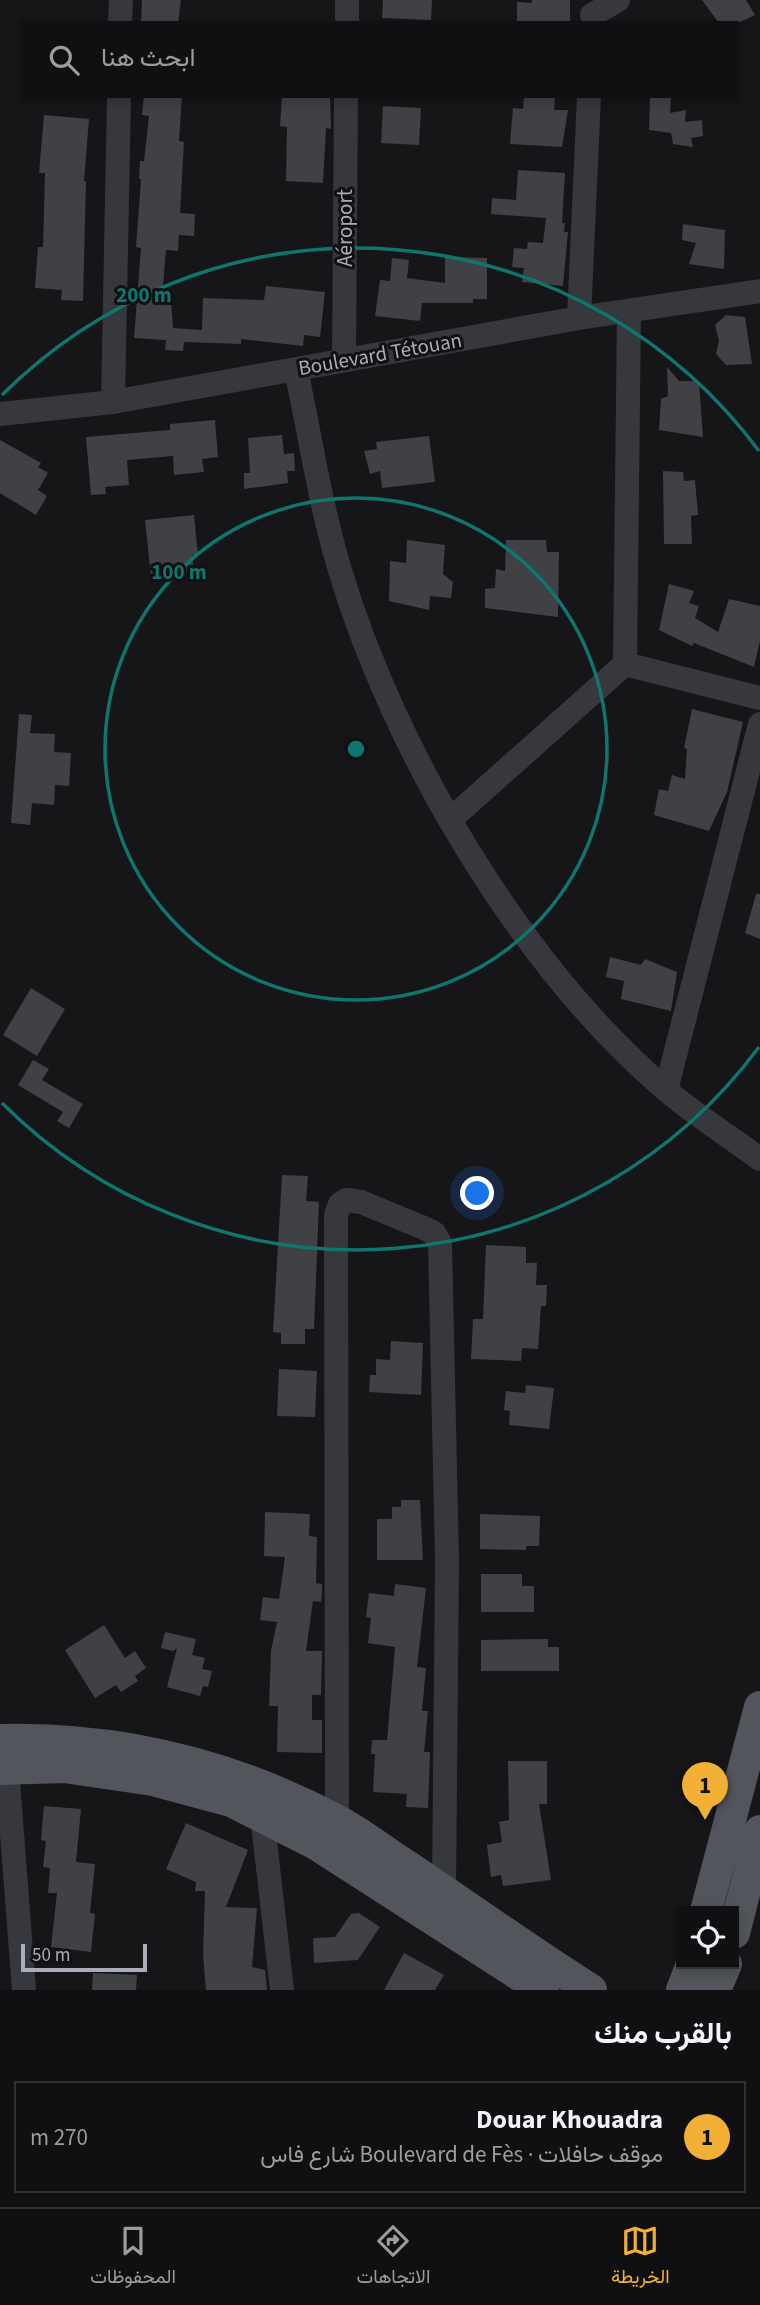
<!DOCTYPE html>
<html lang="ar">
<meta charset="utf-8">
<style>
:root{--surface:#101012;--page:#19191b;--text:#f1f3f6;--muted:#9c9d9f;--line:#303032;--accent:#f2b134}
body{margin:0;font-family:"Source Sans 3",Vazirmatn,sans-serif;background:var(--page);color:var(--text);direction:rtl}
.controls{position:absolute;right:21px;bottom:21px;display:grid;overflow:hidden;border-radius:0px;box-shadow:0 4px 10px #0003}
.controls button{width:63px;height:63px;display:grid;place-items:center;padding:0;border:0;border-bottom:2px solid var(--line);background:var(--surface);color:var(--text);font:35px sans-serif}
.scale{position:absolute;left:21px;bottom:18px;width:126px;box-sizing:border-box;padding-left:7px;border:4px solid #a8adb8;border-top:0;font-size:19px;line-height:24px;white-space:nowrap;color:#a8adb8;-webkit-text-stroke:5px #111113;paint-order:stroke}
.you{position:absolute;left:478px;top:1194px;width:24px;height:24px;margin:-18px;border:5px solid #fff;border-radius:50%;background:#1a73e8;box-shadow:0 0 0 10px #1a73e833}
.badge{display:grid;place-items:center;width:46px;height:46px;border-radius:50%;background:var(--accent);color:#111;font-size:23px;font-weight:700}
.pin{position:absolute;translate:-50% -58px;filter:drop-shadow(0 2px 4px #0008)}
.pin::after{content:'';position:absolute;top:37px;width:24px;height:21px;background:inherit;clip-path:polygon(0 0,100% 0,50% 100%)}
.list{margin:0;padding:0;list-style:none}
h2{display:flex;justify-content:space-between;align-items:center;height:91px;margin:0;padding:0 28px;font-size:30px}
h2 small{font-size:23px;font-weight:400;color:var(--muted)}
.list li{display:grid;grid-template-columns:46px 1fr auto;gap:21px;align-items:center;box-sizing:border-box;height:112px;margin:0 14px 14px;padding:0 14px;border:2px solid var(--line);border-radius:0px}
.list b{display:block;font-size:26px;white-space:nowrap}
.list p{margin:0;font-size:23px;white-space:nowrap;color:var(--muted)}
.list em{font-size:23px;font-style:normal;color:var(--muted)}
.icon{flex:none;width:38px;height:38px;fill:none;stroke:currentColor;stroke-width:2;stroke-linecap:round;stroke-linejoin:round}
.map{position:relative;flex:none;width:760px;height:1990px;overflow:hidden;direction:ltr}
.search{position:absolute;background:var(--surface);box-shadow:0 4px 10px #0003;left:21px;right:21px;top:21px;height:77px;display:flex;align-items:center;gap:18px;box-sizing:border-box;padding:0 24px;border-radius:0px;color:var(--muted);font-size:26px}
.sheet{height:217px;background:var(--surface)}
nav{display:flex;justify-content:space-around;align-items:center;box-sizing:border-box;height:98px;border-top:2px solid var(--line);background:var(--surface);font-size:19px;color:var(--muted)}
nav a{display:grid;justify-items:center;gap:4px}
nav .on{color:var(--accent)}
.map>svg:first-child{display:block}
</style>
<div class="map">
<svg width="760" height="1990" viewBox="0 0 760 1990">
<rect width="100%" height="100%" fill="#161618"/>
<path fill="#404145" d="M142 0H181L178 23H141Z
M383 0H432L431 20 382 18Z
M532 0H570V21L517 23V2L532 3Z
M702 0H746L755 15 738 23H719Z
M144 96H182L179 141 184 142 180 213 195 214 194 236 179 235 178 251 166 250 162 298 171 299 173 328 202 330 203 298 264 300 266 286 325 292 320 337 304 335 303 346 241 339V344L184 342 183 351 165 350 166 340 134 338 141 248 136 247 141 179H139L140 161H144L149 116 142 115Z
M282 96H330L331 129 326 128 323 183 286 181 287 127 280 126Z
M524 96 555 97 554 110H568L562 147 510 144 513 108 523 109Z
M650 98H671L670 113 686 110 685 122 702 120 703 136 691 138 693 147 673 144 671 133 649 130Z
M383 106 421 108 419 145 381 143Z
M44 115 89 119 84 181H86L83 301 61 300 62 290 35 288 38 247H43L45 173H39Z
M518 170 565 173 562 223H565L564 232H568L563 286 522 282 524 268 512 267 514 248 527 249 528 242 543 243 546 218 491 214 492 198 516 200Z
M683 224 725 230 724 269 689 264 696 243 682 240Z
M445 257 487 258V299H473V303H422L420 321 375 316 380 280 390 281 392 258 409 260 407 278 445 283Z
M726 315 745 317 752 364 726 365 716 354 719 341 715 325Z
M667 367 679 381H699L703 437 659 430 661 399 668 396Z
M215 420 218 457 202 459 204 472 174 475 173 456 127 460 129 485 105 487 106 494 91 495 86 437 170 430V424Z
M282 435 284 454 294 453 295 471H287L288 483 244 489V473H250L248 438Z
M429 436 435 482 382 488 380 471 370 474 364 451 377 449 376 442Z
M0 440 41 463 38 467 48 473 38 490 47 496 36 515 0 493Z
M663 471 683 472 684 481 695 480 698 515 691 516 692 544H664Z
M194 515 198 555H192L194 573 151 577 145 520Z
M407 540 445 545 443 574 453 582 451 598 430 596 429 610 389 601 390 561 406 563Z
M506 540H546L547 552H559L558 617 485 608V589L495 588 496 569 505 571Z
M669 584 694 591 689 603 699 606 695 618 718 632 729 599 760 606V641L754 667 694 643 692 646 659 630Z
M692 709 743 722 727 792 709 831 654 815 659 789 668 791 672 775 685 779 687 749 684 748Z
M19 714 32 715 30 733 55 734 54 752 71 753 69 786 55 785 54 805 32 803 30 825 11 823Z
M756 894H760V939L745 933Z
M610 957 641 965 645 959 677 972 671 1011 621 999 624 981 606 977Z
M31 988 65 1009 37 1056 3 1035Z
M33 1060 49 1069 42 1080 83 1104 69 1128 57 1121 63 1112 18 1085Z
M282 1175 308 1176 306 1201 319 1202 314 1329H305V1344H281V1333L273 1332Z
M486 1245 526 1247V1263H537L536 1285H547L546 1306H541L538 1349 522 1348 521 1361 471 1359 473 1319H483Z
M391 1341 423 1343 421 1395 369 1392 370 1375H376V1359L390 1360Z
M279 1369 317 1371 315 1417 277 1416Z
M526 1385 554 1388 549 1429 509 1425 510 1411 504 1410 506 1391 525 1393Z
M401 1500H420L423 1560H377V1519H392V1507H401Z
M265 1512 310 1514 309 1536 317 1537 316 1583 322 1584V1594L321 1602 313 1601 306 1651H322L321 1695H312V1720H322V1753L277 1752 278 1706H269L271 1651 277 1622 260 1620 263 1597 279 1599 285 1557 264 1556Z
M480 1514 540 1516 539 1546H526V1550L480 1549Z
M481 1574H522V1586H534V1612H481Z
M395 1584 426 1588 417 1667 426 1668 422 1711H428L424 1752H430L428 1808 406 1807 407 1794 373 1792 375 1754H371L372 1740H387L395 1647 368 1643 371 1618 366 1617 369 1593 394 1596Z
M104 1625 125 1658 135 1651 146 1668 135 1676 138 1681 121 1692 116 1685 95 1698 65 1650Z
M165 1632 196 1639 192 1655 205 1658 202 1669 212 1671 208 1687 203 1686 200 1696 167 1687 177 1648 173 1651 161 1648Z
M548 1639V1647H559V1671H481V1640Z
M508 1761H547V1804H539L551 1880 503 1886 501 1875 491 1877 487 1845 502 1842 499 1822 509 1820Z
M44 1806 81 1809 76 1862 95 1864 90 1913 95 1914 91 1952 51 1947 57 1893H48L50 1868 43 1867 46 1841 41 1840Z
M186 1823 248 1850 226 1907 257 1908 252 1967 265 1970 267 1990H206L203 1955 205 1891H195L196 1882 166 1869Z
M359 1913 380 1927 358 1960 314 1963 313 1938 335 1937 351 1914Z
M404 1953 444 1975 435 1990H384Z
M93 1973 137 1975 136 1990H92Z"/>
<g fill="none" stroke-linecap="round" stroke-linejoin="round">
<path stroke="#37383d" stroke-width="24" d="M592 15 618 0
M120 23 121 0
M347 23V0
M579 318 589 96
M344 360 346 96
M296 370C310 435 320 503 339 567 393 750 520 965 666 1090 695 1115 729 1136 760 1159
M113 402 119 96
M0 414 113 402 579 318 760 291
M625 664 760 698
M451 819 625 664 629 312
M666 1090 760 724
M7 1768 24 1990
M262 1815 282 1990
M337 1820 336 1215 340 1204 346 1200 361 1202 424 1228 434 1233 440 1243 447 1560 444 1891"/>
<path stroke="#53555c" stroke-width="32" d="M0 1740C119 1737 230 1764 336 1820 360 1832 383 1851 407 1866 468 1907 528 1950 591 1990
M0 1769 64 1767 153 1780 231 1801 316 1844 543 1990
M706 1911 760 1707
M734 1933 760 1831
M682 1990 692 1964
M715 1990 726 1964"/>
</g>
<g fill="none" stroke="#0f766e" stroke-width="3.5">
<circle cx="356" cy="749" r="251"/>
<path d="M759 1047A501 501 0 0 1 2 1103M2 395A501 501 0 0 1 759 451"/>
</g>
<g text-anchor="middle" stroke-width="6" stroke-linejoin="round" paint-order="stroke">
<g font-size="21" fill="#a8adb8" stroke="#111113">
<text transform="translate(345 228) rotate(-90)" y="7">Aéroport</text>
<text transform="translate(380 354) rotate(-10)" y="7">Boulevard Tétouan</text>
</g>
</g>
<circle cx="356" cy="749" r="10" fill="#0f766e" stroke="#111113" stroke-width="3.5"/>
<g font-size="21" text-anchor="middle" font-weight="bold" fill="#0f766e" stroke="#111113" stroke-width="6" stroke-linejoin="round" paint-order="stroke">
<text x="144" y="302">200 m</text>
<text x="179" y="579">100 m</text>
</g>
</svg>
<div class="controls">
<button><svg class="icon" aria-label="locate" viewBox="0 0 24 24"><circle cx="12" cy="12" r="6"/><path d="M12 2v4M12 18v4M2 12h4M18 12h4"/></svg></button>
</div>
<div class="scale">50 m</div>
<div class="you"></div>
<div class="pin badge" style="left:705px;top:1820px">1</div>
<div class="search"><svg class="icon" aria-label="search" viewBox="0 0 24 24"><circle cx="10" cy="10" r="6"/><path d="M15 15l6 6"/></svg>ابحث هنا</div>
</div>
<section class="sheet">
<h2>بالقرب منك<small></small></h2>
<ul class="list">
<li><span class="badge">1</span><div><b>Douar Khouadra</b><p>موقف حافلات · Boulevard de Fès شارع فاس</p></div><em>270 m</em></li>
</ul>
</section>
<nav>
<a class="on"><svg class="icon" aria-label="map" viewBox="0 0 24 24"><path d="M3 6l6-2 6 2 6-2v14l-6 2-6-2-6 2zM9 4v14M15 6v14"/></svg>الخريطة</a>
<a><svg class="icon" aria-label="directions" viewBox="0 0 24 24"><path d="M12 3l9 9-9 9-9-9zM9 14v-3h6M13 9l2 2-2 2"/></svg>الاتجاهات</a>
<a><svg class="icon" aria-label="saved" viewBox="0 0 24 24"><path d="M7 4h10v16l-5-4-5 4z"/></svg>المحفوظات</a>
</nav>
